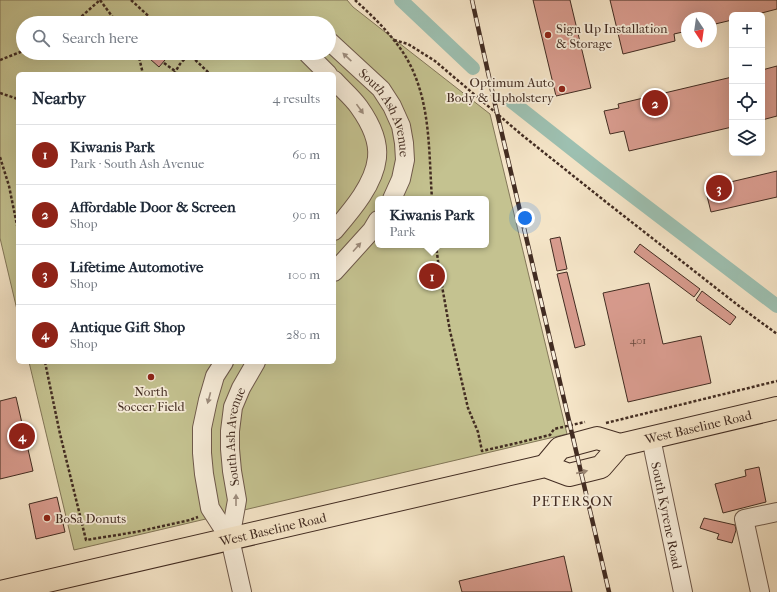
<!DOCTYPE html>
<meta charset="utf-8">
<style>
:root{--surface:#fff;--page:#f2f2f3;--text:#1f2937;--muted:#747a83;--line:#e0e1e3;--accent:#8f2418}
body{margin:0;font-family:"IM FELL French Canon",serif;background:var(--page);color:var(--text)}
.controls{position:absolute;right:12px;top:12px;display:grid;overflow:hidden;border-radius:6px;box-shadow:0 4px 16px #0002}
.controls button{width:36px;height:36px;display:grid;place-items:center;padding:0;border:0;border-bottom:1px solid var(--line);background:var(--surface);color:var(--text);font:20px sans-serif}
.compass{position:absolute;left:681px;top:12px;width:36px;height:36px;border-radius:50%;background:var(--surface);box-shadow:0 4px 16px #0002;rotate:167deg}
.you{position:absolute;left:525px;top:218px;width:14px;height:14px;margin:-10px;border:3px solid #fff;border-radius:50%;background:#1a73e8;box-shadow:0 0 0 6px #1a73e833}
.badge{display:grid;place-items:center;width:26px;height:26px;border-radius:50%;background:var(--accent);color:#fff;font-size:13px;font-weight:700}
.pin{position:absolute;translate:-50% -50%;border:2px solid #fff;box-shadow:0 1px 4px #0006}
.popup{position:absolute;left:375px;top:196px;width:114px;height:52px;box-sizing:border-box;display:grid;place-content:center;border-radius:6px;background:var(--surface);filter:drop-shadow(0 1px 3px #0005);font-size:13px;white-space:nowrap;color:var(--muted)}
.popup b{font-size:15px;color:var(--text)}
.popup::after{content:'';position:absolute;left:50%;top:100%;margin-left:-8px;border:8px solid transparent;border-top-color:var(--surface)}
.list{margin:0;padding:0;list-style:none}
h2{display:flex;justify-content:space-between;align-items:center;height:52px;margin:0;padding:0 16px;font-size:17px}
h2 small{font-size:13px;font-weight:400;color:var(--muted)}
.list li{display:grid;grid-template-columns:26px 1fr auto;gap:12px;align-items:center;box-sizing:border-box;height:60px;padding:0 16px;border-top:1px solid var(--line)}
.list b{display:block;font-size:15px;white-space:nowrap}
.list p{margin:0;font-size:13px;white-space:nowrap;color:var(--muted)}
.list em{font-size:13px;font-style:normal;color:var(--muted)}
.icon{flex:none;width:22px;height:22px;fill:none;stroke:currentColor;stroke-width:2;stroke-linecap:round;stroke-linejoin:round}
.map{position:relative;flex:none;width:777px;height:592px;overflow:hidden}
.search{position:absolute;background:var(--surface);box-shadow:0 4px 16px #0002;left:16px;top:16px;width:320px;height:44px;display:flex;align-items:center;gap:10px;box-sizing:border-box;padding:0 14px;border-radius:22px;color:var(--muted);font-size:15px}
.panel{position:absolute;background:var(--surface);box-shadow:0 4px 16px #0002;left:16px;top:72px;width:320px;height:292px;border-radius:6px}
.map>svg:first-child{display:block}
</style>
<div class="map">
<svg width="777" height="592" viewBox="0 0 777 592">
<rect width="100%" height="100%" fill="#f5e5c8"/>
<filter id="stains"><feTurbulence type="fractalNoise" baseFrequency=".005" numOctaves="4"/><feColorMatrix values="0 0 0 0 .2 0 0 0 0 .09 0 0 0 0 .02 0 0 0 .5 -.17"/></filter>
<radialGradient id="worn" r=".72"><stop offset=".6" stop-color="#630" stop-opacity="0"/><stop offset="1" stop-color="#630" stop-opacity=".3"/></radialGradient>
<path fill="#c4c290" stroke="#837759" fill-rule="evenodd" d="M0 0H347L353 7 490 114 567 434 74 550 29 362H334V74H18V314L0 238ZM23 23H329V53H23ZM378 199H486V245H378Z"/>
<g fill="none" stroke-linecap="round" stroke-linejoin="round">
<path stroke="#9dc0b1" stroke-width="14" d="M401 0 473 68
M511 101 596 168 777 306"/>
</g>
<path fill="#d99c8f" stroke="#422c22" d="M533 0H570L591 88 556 96Z
M610 0H777V9L754 15H732V20L711 25V18H687V31L674 34 675 41 623 54Z
M156 53H171L159 67 150 59Z
M777 66V116L762 120V70Z
M732 77V127L629 151 624 131 610 134 604 111 619 108 618 104Z
M777 171V197L711 212 705 188Z
M560 237 567 269 557 271 550 239Z
M640 244 700 289 694 297 634 252Z
M567 272 585 345 575 348 557 274Z
M649 283 663 344 701 336 711 383 628 402 603 293Z
M702 291 736 317 730 325 696 300Z
M16 397 33 471 0 479V401Z
M759 467 766 502 723 513 715 484 746 476 745 470Z
M57 497 65 532 36 539 29 504Z
M704 518 735 525 736 530 732 543 717 539 719 534 700 528Z
M564 556 572 592H462L459 581Z"/>
<g fill="none" stroke-linecap="round" stroke-linejoin="round">
<g stroke="#6f5a4c" stroke-width="20">
<g id="minor">
<path id="s1" d="M329 41 381 89 392 106 401 126 404 143 405 160 401 179 392 199"/>
<path d="M308 54 328 74"/>
<path d="M334 80C342 89 352 97 359 107 369 121 379 140 377 158 374 185 351 211 334 231"/>
<path d="M334 272 372 230 378 220"/>
<path d="M224 362 215 376 208 400 202 428V453L204 474 210 508 230 539 242 592"/>
<path id="s2" d="M651 438 683 592"/>
<path id="s3" d="M230 539 237 500 232 471 230 449V431L233 407 241 388 256 362"/>
<path d="M760 592 744 519 777 512"/>
</g>
</g>
<g stroke="#422c22" stroke-width="24">
<g id="major">
<path id="s4" d="M545 466 560 448 597 438 620 445 777 408"/>
<path id="s5" d="M0 592 545 466 569 475 601 467 620 445"/>
</g>
</g>
<path stroke="#422c22" stroke-width="2.5" stroke-dasharray="3 2" stroke-linecap="butt" d="M100 0 117 23
M131 0 156 23
M355 0C368 12 382 25 393 39 432 85 428 143 432 199
M74 23 100 0
M394 40 408 44 435 61 522 135 606 202 739 306 777 334
M138 53 143 74
M188 53 210 74
M0 60 23 51
M164 63 175 71
M174 74 180 64 189 54
M0 93 18 99
M0 157 9 186 18 230
M436 245 439 269 450 331 468 408 478 432 482 451 517 443 550 435 554 429 585 422
M45 362 60 434 86 540 136 532 190 520 198 517
M606 423 777 381"/>
<use href="#minor" stroke="#f8eedb" stroke-width="18"/>
<use href="#major" stroke="#f5e5c8" stroke-width="22"/>
<g stroke="#422c22" stroke-width="4.5">
<path id="rail" d="M472 0 495 104 609 592"/>
</g>
<use href="#rail" stroke="#f8eedb" stroke-width="3" stroke-dasharray="9" stroke-linecap="butt"/>
</g>
<defs><path id="oneway-solid" d="M-6-.8H1V-3.2L6.5 0L1 3.2V.8H-6Z"/></defs>
<g fill="#9d8d7e">
<use href="#oneway-solid" transform="translate(347 57) rotate(-137)"/>
<use href="#oneway-solid" transform="translate(360 109) rotate(54)"/>
<use href="#oneway-solid" transform="translate(357 247) rotate(-48)"/>
<use href="#oneway-solid" transform="translate(209 398) rotate(105)"/>
<use href="#oneway-solid" transform="translate(236 500) rotate(-90)"/>
</g>
<use fill="#9c8875" href="#oneway-solid" transform="translate(582 472) rotate(-13)"/>
<g fill="#8f2418" stroke="#f8eedb" stroke-width="1.5">
<circle cx="548" cy="35" r="4"/>
<circle cx="562" cy="89" r="4"/>
<circle cx="151" cy="377" r="4"/>
<circle cx="47" cy="518" r="4"/>
</g>
<g text-anchor="middle" stroke-width="3.5" stroke-linejoin="round" paint-order="stroke">
<g font-size="11" fill="#68483d">
<text x="638" y="344">401</text>
</g>
<g font-size="13" fill="#422c22" stroke="#f8eedb" text-anchor="start">
<text x="556" y="33">Sign Up Installation<tspan x="556" dy="15">&amp; Storage</tspan></text>
<text x="554" y="87" text-anchor="end">Optimum Auto<tspan x="554" dy="15">Body &amp; Upholstery</tspan></text>
<text x="151" y="396" text-anchor="middle">North<tspan x="151" dy="15">Soccer Field</tspan></text>
<text x="55" y="523">BoSa Donuts</text>
</g>
<g font-size="13" fill="#422c22" stroke="#f8eedb">
<text dy="5" stroke="none"><textPath href="#s1" startOffset="94">South Ash Avenue</textPath></text>
<text dy="5" stroke="none"><textPath href="#s4" startOffset="166">West Baseline Road</textPath></text>
<text dy="5" stroke="none"><textPath href="#s3" startOffset="104">South Ash Avenue</textPath></text>
<text dy="5" stroke="none"><textPath href="#s2" startOffset="79">South Kyrene Road</textPath></text>
<text dy="5" stroke="none"><textPath href="#s5" startOffset="280">West Baseline Road</textPath></text>
</g>
<g font-size="14" letter-spacing="1" fill="#422c22" stroke="#f8eedb">
<text x="573" y="506">PETERSON</text>
</g>
</g>
<rect width="100%" height="100%" filter="url(#stains)"/>
<rect width="100%" height="100%" fill="url(#worn)"/>
</svg>
<div class="controls">
<button>+</button>
<button>−</button>
<button><svg class="icon" aria-label="locate" viewBox="0 0 24 24"><circle cx="12" cy="12" r="6"/><path d="M12 2v4M12 18v4M2 12h4M18 12h4"/></svg></button>
<button><svg class="icon" aria-label="layers" viewBox="0 0 24 24"><path d="M12 4l9 5-9 5-9-5zM3 14l9 5 9-5"/></svg></button>
</div>
<svg class="compass" viewBox="-18 -18 36 36"><path d="M0-13l5 13h-10z" fill="#e53935"/><path d="M0 13l5-13h-10z" fill="#747a83"/></svg>
<div class="you"></div>
<div class="pin badge" style="left:432px;top:276px">1</div>
<div class="popup"><b>Kiwanis Park</b>Park</div>
<div class="pin badge" style="left:655px;top:103px">2</div>
<div class="pin badge" style="left:719px;top:188px">3</div>
<div class="pin badge" style="left:22px;top:436px">4</div>
<div class="search"><svg class="icon" aria-label="search" viewBox="0 0 24 24"><circle cx="10" cy="10" r="6"/><path d="M15 15l6 6"/></svg>Search here</div>
<section class="panel">
<h2>Nearby<small>4 results</small></h2>
<ul class="list">
<li><span class="badge">1</span><div><b>Kiwanis Park</b><p>Park · South Ash Avenue</p></div><em>60 m</em></li>
<li><span class="badge">2</span><div><b>Affordable Door &amp; Screen</b><p>Shop</p></div><em>90 m</em></li>
<li><span class="badge">3</span><div><b>Lifetime Automotive</b><p>Shop</p></div><em>100 m</em></li>
<li><span class="badge">4</span><div><b>Antique Gift Shop</b><p>Shop</p></div><em>280 m</em></li>
</ul>
</section>
</div>
